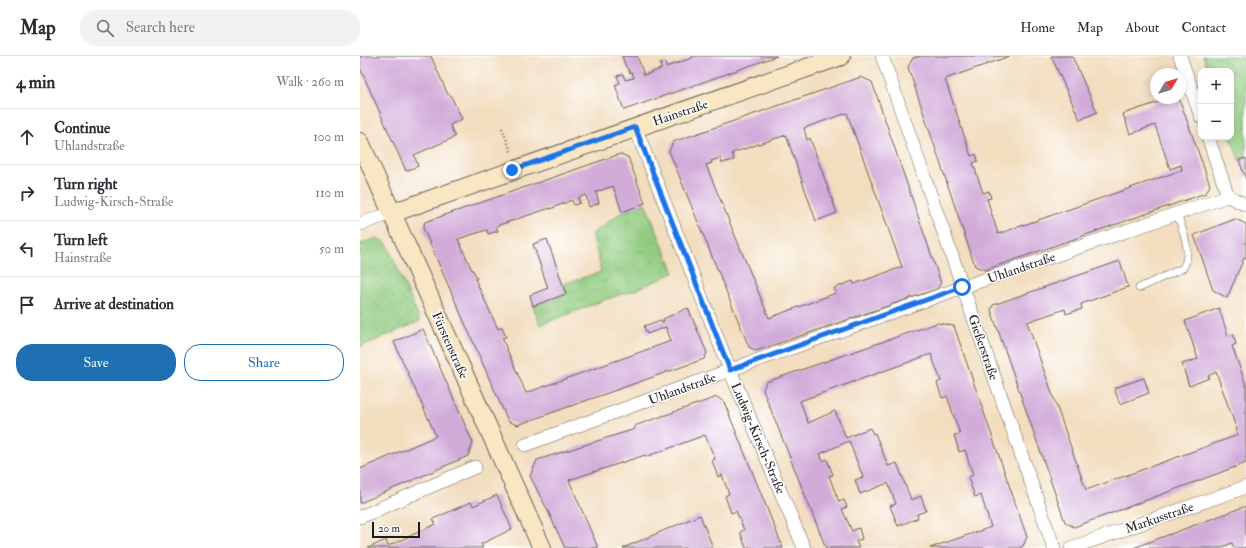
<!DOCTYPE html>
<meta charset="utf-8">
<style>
:root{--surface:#fff;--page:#f2f2f3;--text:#2b2b33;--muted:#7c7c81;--line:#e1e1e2;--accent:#1f6fb2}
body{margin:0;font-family:"IM FELL Double Pica",serif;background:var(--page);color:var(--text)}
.controls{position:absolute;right:12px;top:12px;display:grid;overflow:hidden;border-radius:8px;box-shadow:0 2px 10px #0003}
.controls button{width:36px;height:36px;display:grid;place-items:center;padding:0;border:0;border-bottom:1px solid var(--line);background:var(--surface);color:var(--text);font:20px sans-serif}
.compass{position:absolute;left:790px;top:12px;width:36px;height:36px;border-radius:50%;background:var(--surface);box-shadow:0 2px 10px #0003;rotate:52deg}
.scale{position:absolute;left:12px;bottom:10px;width:48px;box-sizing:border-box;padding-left:4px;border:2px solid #1c1c1c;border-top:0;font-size:11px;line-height:14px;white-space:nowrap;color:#1c1c1c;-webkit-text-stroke:3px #fff;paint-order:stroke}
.stop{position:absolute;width:12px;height:12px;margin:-9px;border:3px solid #1a73e8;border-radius:50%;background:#fff}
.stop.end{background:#1a73e8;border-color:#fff;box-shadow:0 1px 4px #0008}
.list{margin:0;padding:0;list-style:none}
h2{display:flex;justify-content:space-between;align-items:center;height:52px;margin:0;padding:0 16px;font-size:17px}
h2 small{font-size:13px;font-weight:400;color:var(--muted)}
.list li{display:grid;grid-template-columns:26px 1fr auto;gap:12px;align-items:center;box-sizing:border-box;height:56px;padding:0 16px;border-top:1px solid var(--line)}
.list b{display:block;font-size:15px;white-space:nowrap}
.list p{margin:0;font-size:13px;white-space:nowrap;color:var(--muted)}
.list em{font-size:13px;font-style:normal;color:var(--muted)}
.actions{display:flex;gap:8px;padding:12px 16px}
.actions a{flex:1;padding:9px 0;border:1px solid var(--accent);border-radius:16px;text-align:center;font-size:14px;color:var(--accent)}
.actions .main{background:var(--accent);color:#fff}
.icon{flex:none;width:22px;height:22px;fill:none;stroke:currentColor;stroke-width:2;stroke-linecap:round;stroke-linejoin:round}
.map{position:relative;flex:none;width:886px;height:492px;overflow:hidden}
header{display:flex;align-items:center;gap:24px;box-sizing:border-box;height:56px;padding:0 20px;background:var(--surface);border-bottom:1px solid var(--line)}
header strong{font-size:19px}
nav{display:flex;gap:22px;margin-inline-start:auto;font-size:14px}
.search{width:280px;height:36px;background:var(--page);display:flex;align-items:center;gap:10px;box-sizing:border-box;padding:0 14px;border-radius:16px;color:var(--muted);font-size:15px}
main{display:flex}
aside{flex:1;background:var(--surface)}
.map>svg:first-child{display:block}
</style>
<header>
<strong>Map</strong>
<div class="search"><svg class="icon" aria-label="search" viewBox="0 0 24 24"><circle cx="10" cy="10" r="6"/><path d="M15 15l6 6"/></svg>Search here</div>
<nav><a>Home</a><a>Map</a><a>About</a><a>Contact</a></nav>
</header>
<main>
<aside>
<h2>4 min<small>Walk · 260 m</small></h2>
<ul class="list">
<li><svg class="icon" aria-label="ahead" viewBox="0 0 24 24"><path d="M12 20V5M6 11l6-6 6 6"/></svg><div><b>Continue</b><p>Uhlandstraße</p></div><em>100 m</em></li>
<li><svg class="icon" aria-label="right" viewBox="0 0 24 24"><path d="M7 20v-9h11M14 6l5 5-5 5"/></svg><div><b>Turn right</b><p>Ludwig-Kirsch-Straße</p></div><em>110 m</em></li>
<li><svg class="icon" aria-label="left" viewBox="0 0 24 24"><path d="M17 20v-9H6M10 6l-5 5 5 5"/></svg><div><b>Turn left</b><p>Hainstraße</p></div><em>50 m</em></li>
<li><svg class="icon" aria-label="arrive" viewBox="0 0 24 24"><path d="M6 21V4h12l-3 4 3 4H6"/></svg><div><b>Arrive at destination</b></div></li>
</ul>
<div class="actions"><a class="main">Save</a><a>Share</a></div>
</aside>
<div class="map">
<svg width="886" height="492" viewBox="0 0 886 492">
<defs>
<pattern id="grass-dots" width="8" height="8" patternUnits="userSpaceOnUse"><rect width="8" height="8" fill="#92cc80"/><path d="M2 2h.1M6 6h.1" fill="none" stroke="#7daf6e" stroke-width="1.8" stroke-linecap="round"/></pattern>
<pattern id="park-tufts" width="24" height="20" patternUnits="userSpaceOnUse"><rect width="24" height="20" fill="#92cc80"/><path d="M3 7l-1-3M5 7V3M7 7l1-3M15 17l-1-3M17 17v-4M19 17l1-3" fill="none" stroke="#7daf6e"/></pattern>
</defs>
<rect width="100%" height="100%" fill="#fff"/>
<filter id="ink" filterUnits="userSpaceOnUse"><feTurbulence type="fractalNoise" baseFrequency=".025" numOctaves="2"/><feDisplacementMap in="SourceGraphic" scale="8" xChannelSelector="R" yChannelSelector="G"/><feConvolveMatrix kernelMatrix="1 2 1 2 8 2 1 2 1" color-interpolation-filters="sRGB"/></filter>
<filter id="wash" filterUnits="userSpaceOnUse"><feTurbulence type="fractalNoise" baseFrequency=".012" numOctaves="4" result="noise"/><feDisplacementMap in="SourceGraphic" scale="16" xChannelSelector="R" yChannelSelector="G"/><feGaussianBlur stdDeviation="0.9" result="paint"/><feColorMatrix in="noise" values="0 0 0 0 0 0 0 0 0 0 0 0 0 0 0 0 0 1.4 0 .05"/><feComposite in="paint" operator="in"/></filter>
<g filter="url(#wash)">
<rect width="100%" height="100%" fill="#f2ddbe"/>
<path fill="url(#grass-dots)" stroke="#57744e" d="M17 182 27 188 60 265 0 291V188Z"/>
<path fill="url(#park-tufts)" stroke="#57744e" d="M285 147 314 217 275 234 247 243 180 269 173 250 206 238 203 228 241 216 239 205 232 178 262 156Z"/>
<path fill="#92cc80" stroke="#57744e" d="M843 0H882L886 11V102L879 104 871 81V15H849Z"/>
<g id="blocks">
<path fill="#d2abd9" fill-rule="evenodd" d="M0 0H71L88 39 90 38 102 63 90 69 95 81 54 99 58 110 46 115 0 12Z
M262 0H277L284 19 301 13 300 8 305 6 306 11 332 2V0H417L264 54 255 29 260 27 257 20 263 18 265 24 274 22 272 16 270 17 268 13 266 11Z
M560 0H650L585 23 611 100 616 98 618 105 613 107 623 137 629 135 631 142 627 143 638 178 822 114 821 109 810 113 795 69 770 78 763 58 811 42H819L850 129 846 137 625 214 615 210 548 11 553 2Z
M691 0H712L737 56 720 64Z
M501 21 512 26 581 227 577 233 396 295 389 291 309 95 313 86ZM487 57 542 211 494 228 493 225 474 232 476 237 409 262 346 109 352 107 351 105 360 102 362 107 374 104 372 97 426 79 456 165 477 157 450 82 447 84 444 72Z
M260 98 268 101 285 147 262 156 253 130 236 136 239 147 229 151 226 139 218 142 220 147 214 149 212 144 190 153V152L136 170 138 175 128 178 127 174 98 183 112 214H113L117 223H115L138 273 142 271 146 281 142 282 166 337 311 285 306 271 287 278 284 270 301 264 302 266 304 265 303 263 328 252 347 297 344 303 157 369 148 365 63 172 65 166Z
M886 102V124L879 104Z
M875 163 886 168V203L884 202 867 242 853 234 834 179Z
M187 183 206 238 173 250 170 239 188 232 173 188Z
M760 205 768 231 721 248 722 253 706 258 705 253 667 266 726 434 878 379 876 374H877L856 316 848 320 849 322 829 330 822 308 838 303 825 265 859 252 868 280 873 278 876 288 872 290 886 329V407L714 471 705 466 631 254 633 249Z
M577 267 594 270 667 481 663 490 658 492H570L631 471 621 439 615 441 608 421 613 419 605 394 599 396 594 379 600 378 587 340 582 342 577 327 581 325 571 298 440 345 448 367 475 355 486 382 510 372 513 378 515 377 528 410 537 407 551 444 561 440 566 455 557 458 558 462 538 470 530 450 536 448 528 427 500 438 495 424 503 421 489 385 460 398 463 405 467 403 473 419 469 420 479 446 484 444 487 451 482 453 492 475 499 472 502 483 496 485 499 492H466L403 334 406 326Z
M63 273 113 387 108 400 0 447V413L76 380 34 286Z
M784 322 789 337 760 348 754 332Z
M357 341 364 346 423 492H390V491L386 492 380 476 384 474 376 455 371 457 365 440 369 438 362 419 358 421 352 404 355 403 345 379 288 400H285V399L209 424 238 492H205L188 455 170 420 177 404 275 373 274 370Z
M137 439 152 473 121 488 123 492H8L26 484 28 490 76 468 73 463 111 446 113 450Z
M886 450V491L883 492H874L872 487 860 492H773Z
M340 459 353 492H263Z"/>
</g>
</g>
<g filter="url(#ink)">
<use href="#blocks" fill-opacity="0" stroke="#676055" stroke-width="1"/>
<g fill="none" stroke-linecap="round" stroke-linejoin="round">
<g stroke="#676055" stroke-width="8">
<path id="lane" d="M779 232 823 212C833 195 822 174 817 157"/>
</g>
<g stroke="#676055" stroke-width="14">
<path id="street" d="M522 0 694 492
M820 0 841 61
M275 71 370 314 444 492
M848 81 868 140
M0 168 32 157
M165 389 370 314 603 231 868 140 886 149
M0 461 115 411
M711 492 886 431"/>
</g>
<g stroke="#676055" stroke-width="20">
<path id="secondary" d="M0 86 182 492
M32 157 481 0"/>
</g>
<path stroke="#676055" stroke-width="2.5" stroke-dasharray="1 3" stroke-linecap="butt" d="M142 72 152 98"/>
<use href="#lane" stroke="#fff" stroke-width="7"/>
<use href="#street" stroke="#fff" stroke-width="13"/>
<use href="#secondary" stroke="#f9e7c3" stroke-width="18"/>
</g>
</g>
<g fill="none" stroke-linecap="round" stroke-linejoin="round" filter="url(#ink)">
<path stroke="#1a73e8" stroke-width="5" d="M152 114 275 71 370 314 602 231"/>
</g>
<g text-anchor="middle" stroke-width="3" stroke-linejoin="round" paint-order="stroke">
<g font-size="13" fill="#1c1c1c" stroke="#fff">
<text transform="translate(320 56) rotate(-19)" y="5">Hainstraße</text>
<text transform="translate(661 211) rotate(-19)" y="5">Uhlandstraße</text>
<text transform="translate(91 289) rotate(66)" y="5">Fürstenstraße</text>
<text transform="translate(624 291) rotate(71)" y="5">Gießerstraße</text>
<text transform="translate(322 332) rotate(-20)" y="5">Uhlandstraße</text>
<text transform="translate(399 382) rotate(67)" y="5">Ludwig-Kirsch-Straße</text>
<text transform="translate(799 461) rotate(-19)" y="5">Markusstraße</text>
</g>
</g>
</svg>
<div class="controls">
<button>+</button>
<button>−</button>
</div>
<svg class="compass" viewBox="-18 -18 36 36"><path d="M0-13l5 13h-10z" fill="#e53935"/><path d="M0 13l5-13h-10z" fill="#7c7c81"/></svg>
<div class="scale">20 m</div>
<div class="stop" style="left:602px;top:231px"></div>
<div class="stop end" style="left:152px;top:114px"></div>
</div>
</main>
